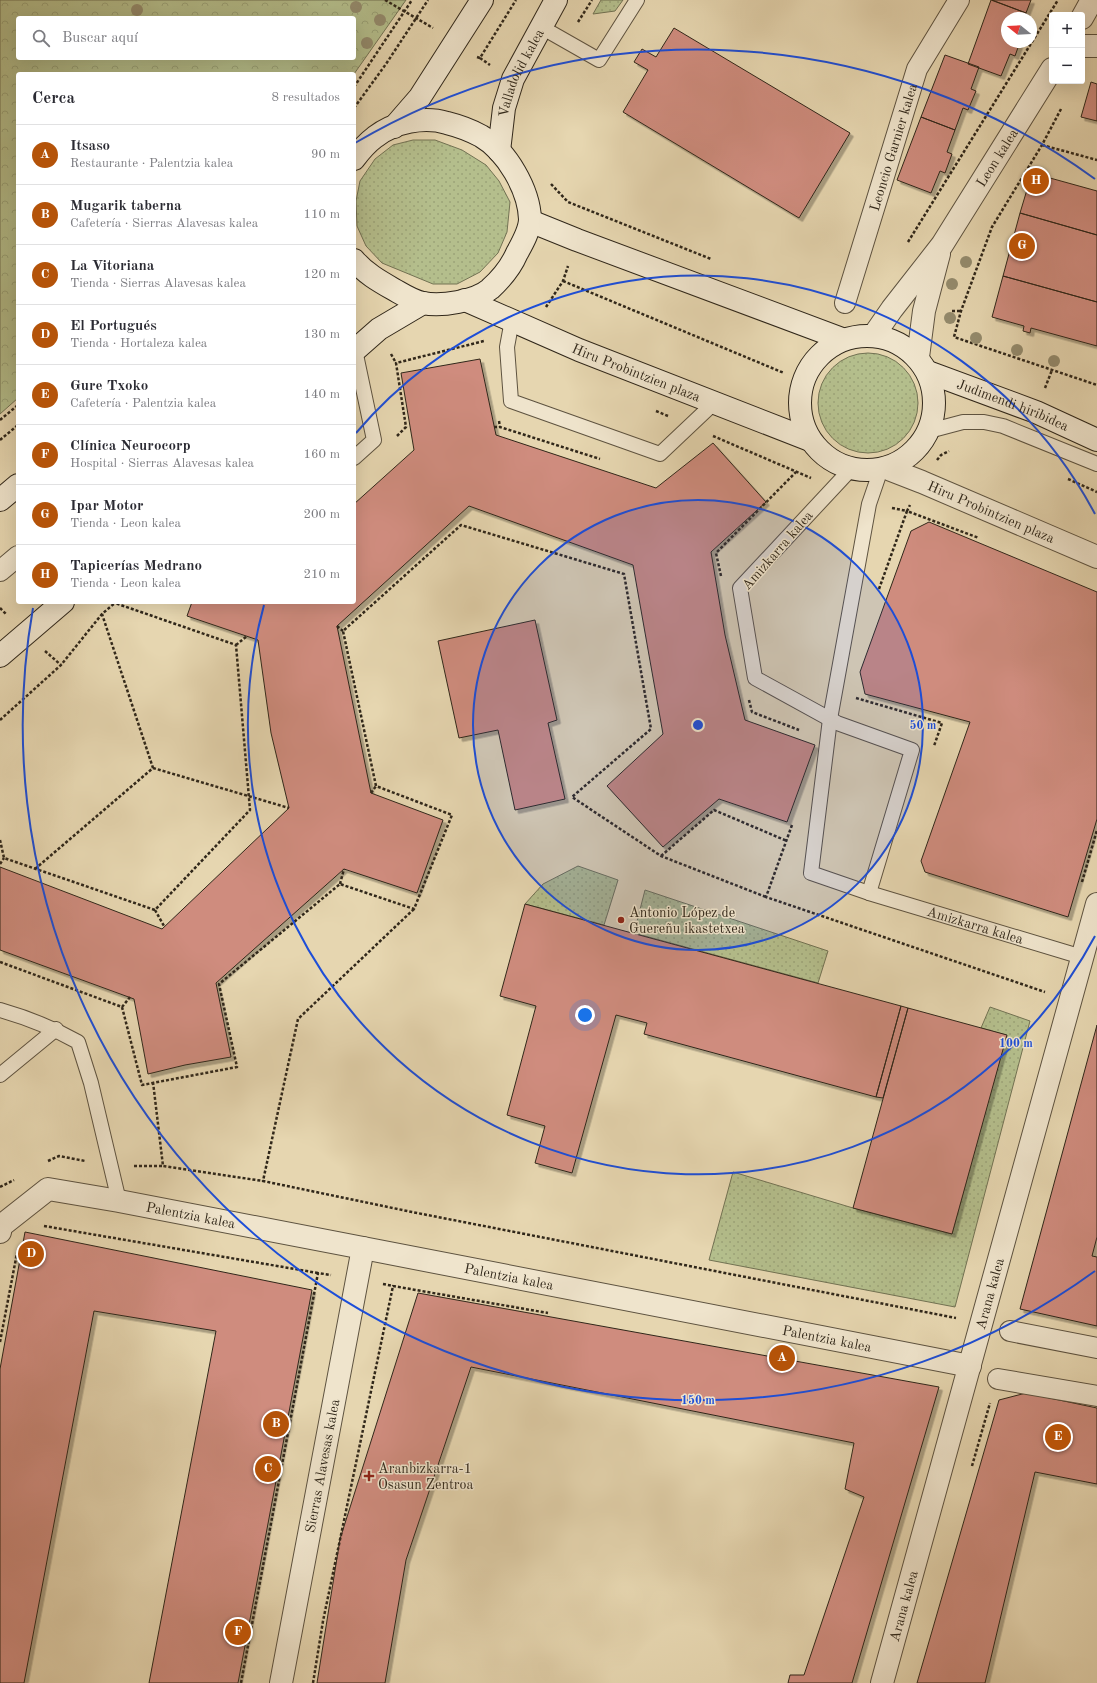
<!DOCTYPE html>
<html lang="es">
<meta charset="utf-8">
<style>
:root{--surface:#fff;--page:#f7f7f7;--text:#2b2b33;--muted:#7c7c81;--line:#e1e1e2;--accent:#b45309}
body{margin:0;font-family:"Old Standard TT",serif;background:var(--page);color:var(--text)}
.controls{position:absolute;right:12px;top:12px;display:grid;overflow:hidden;border-radius:4px;box-shadow:0 4px 16px #0002}
.controls button{width:36px;height:36px;display:grid;place-items:center;padding:0;border:0;border-bottom:1px solid var(--line);background:var(--surface);color:var(--text);font:20px sans-serif}
.compass{position:absolute;left:1001px;top:12px;width:36px;height:36px;border-radius:50%;background:var(--surface);box-shadow:0 4px 16px #0002;rotate:288deg}
.you{position:absolute;left:585px;top:1015px;width:14px;height:14px;margin:-10px;border:3px solid #fff;border-radius:50%;background:#1a73e8;box-shadow:0 0 0 6px #1a73e833}
.badge{display:grid;place-items:center;width:26px;height:26px;border-radius:50%;background:var(--accent);color:#fff;font-size:13px;font-weight:700}
.pin{position:absolute;translate:-50% -50%;border:2px solid #fff;box-shadow:0 1px 4px #0006}
.list{margin:0;padding:0;list-style:none}
h2{display:flex;justify-content:space-between;align-items:center;height:52px;margin:0;padding:0 16px;font-size:17px}
h2 small{font-size:13px;font-weight:400;color:var(--muted)}
.list li{display:grid;grid-template-columns:26px 1fr auto;gap:12px;align-items:center;box-sizing:border-box;height:60px;padding:0 16px;border-top:1px solid var(--line)}
.list b{display:block;font-size:15px;white-space:nowrap}
.list p{margin:0;font-size:13px;white-space:nowrap;color:var(--muted)}
.list em{font-size:13px;font-style:normal;color:var(--muted)}
.icon{flex:none;width:22px;height:22px;fill:none;stroke:currentColor;stroke-width:2;stroke-linecap:round;stroke-linejoin:round}
.map{position:relative;flex:none;width:1097px;height:1683px;overflow:hidden}
.search{position:absolute;background:var(--surface);box-shadow:0 4px 16px #0002;left:16px;top:16px;width:340px;height:44px;display:flex;align-items:center;gap:10px;box-sizing:border-box;padding:0 14px;border-radius:4px;color:var(--muted);font-size:15px}
.panel{position:absolute;background:var(--surface);box-shadow:0 4px 16px #0002;left:16px;top:72px;width:340px;height:532px;border-radius:4px}
.map>svg:first-child{display:block}
</style>
<div class="map">
<svg width="1097" height="1683" viewBox="0 0 1097 1683">
<defs>
<pattern id="grass-dots" width="8" height="8" patternUnits="userSpaceOnUse"><rect width="8" height="8" fill="#b4be8c"/><path d="M2 2h.1M6 6h.1" fill="none" stroke="#9ba378" stroke-width="1.8" stroke-linecap="round"/></pattern>
<pattern id="park-crowns" width="20" height="18" patternUnits="userSpaceOnUse"><rect width="20" height="18" fill="#b4be8c"/><path d="M2 6a3 3 0 1 1 6 0M12 15a3 3 0 1 1 6 0" fill="none" stroke="#9ba378"/></pattern>
<filter id="shadow"><feDropShadow dx="3.5" dy="3.5" stdDeviation="0" flood-color="#0004"/></filter>
</defs>
<rect width="100%" height="100%" fill="#e6d6b0"/>
<filter id="stains"><feTurbulence type="fractalNoise" baseFrequency=".005" numOctaves="4"/><feColorMatrix values="0 0 0 0 .2 0 0 0 0 .09 0 0 0 0 .02 0 0 0 .5 -.17"/></filter>
<radialGradient id="worn" r=".72"><stop offset=".6" stop-color="#630" stop-opacity="0"/><stop offset="1" stop-color="#630" stop-opacity=".3"/></radialGradient>
<path fill="url(#grass-dots)" stroke="#727253" d="M601 0H623L615 11 593 14Z
M413 140H435L462 150 486 165 499 181 510 202 507 232 498 253 480 272 457 284H433L382 263 366 246 357 226 356 201 360 181 375 159 393 145Z
M818 403a50 50 0 1 1 100 0a50 50 0 1 1-100 0Z
M578 866 618 880 604 925 525 904 543 884Z
M645 890 828 951 818 983 634 933Z
M990 1007 1030 1021 955 1307 709 1260 733 1172 853 1208 952 1234 1006 1035 981 1028Z"/>
<path fill="url(#park-crowns)" stroke="#727253" fill-rule="evenodd" d="M0 0H406L354 74H18V398L0 414ZM18 18H354V58H18Z"/>
<path fill="#cf8c7e" stroke="#30271a" filter="url(#shadow)" d="M991 0 1026 13 1024 18H1007V42H1020L1015 56 1010 54 1001 76 968 64Z
M992 0H1031L1026 13Z
M674 28 850 133 799 218 623 112 648 70 634 62 642 49 656 57Z
M945 55 979 67 971 89 976 91 968 110 963 108 955 130 921 117Z
M1091 82 1097 84V121L1081 117Z
M921 117 955 130 947 152 952 154 945 173 940 171 931 193 897 180Z
M1032 173 1097 191V235L1020 213Z
M1020 213 1097 235V302L1003 276Z
M1003 276 1097 302V346L1031 328 1030 333 1023 331 1024 326 992 317Z
M480 359 496 435 656 488 713 443 766 502 711 552 725 635 745 720 815 745 787 822 719 799 663 847 607 786 663 734 633 565 469 506 337 626 371 793 443 820 417 893 344 869 216 983 231 1057 185 1065 148 1074 134 999 0 950V867L162 929 289 808 271 733 258 640 187 616 192 602H354V504L414 450 401 373Z
M929 522 1097 592V819L1068 917 925 872 921 861 970 722 865 694 860 672 911 531Z
M535 620 557 720 548 723 565 799 515 810 498 730 459 738 438 641Z
M525 904 901 1006 876 1097 644 1034 647 1023 616 1015 572 1173 535 1163 545 1126 507 1115 536 1006 500 996Z
M901 1006 908 1008 883 1098 876 1097Z
M908 1008 1007 1035 952 1234 853 1208Z
M1097 1025V1237L1092 1256 1097 1257V1326L1020 1309Z
M25 1232 312 1290 238 1683H149L216 1331 94 1311 24 1683H0V1369Z
M418 1293 939 1387 852 1683H788L790 1675H804L864 1497 845 1489 854 1443 471 1367 406 1560 385 1683H317L340 1539Z
M1026 1393 1097 1408V1484L1035 1472 985 1683H917L999 1400Z"/>
<g fill="none" stroke-linecap="round" stroke-linejoin="round">
<g stroke="#5e5340" stroke-width="16">
<g id="service">
<path d="M541 27 599 60 637 0"/>
<path d="M512 320 507 347 511 401 660 454 715 402"/>
<path d="M929 431 963 422H984L1003 426 1097 464"/>
<path d="M354 458 374 440 355 350"/>
<path d="M851 469 740 588 755 678 837 723 912 750 869 893"/>
<path id="s1" d="M881 469 869 504 830 719 811 873 869 893 1082 957"/>
<path d="M0 1010C28 1018 53 1028 78 1042L91 1083 119 1201"/>
<path d="M0 1075 56 1029"/>
</g>
</g>
<g stroke="#5e5340" stroke-width="22">
<g id="pedestrian">
<path id="s2" d="M845 303 917 69 959 0"/>
<path d="M0 571 18 556"/>
<path d="M1010 1331 1097 1348"/>
<path d="M998 1379 1097 1396"/>
</g>
</g>
<g stroke="#5e5340" stroke-width="24">
<g id="minor">
<path d="M1082 18 1092 0"/>
<path d="M1082 46H1097"/>
<path id="s3" d="M874 335 892 309 942 245 1052 69"/>
<path d="M918 357 924 311 939 254"/>
<path id="s4" d="M886 468 922 482 1097 557"/>
<path id="s5" d="M0 1232 1 1226 48 1189 119 1201 363 1248 970 1366"/>
<path id="s6" d="M281 1683 363 1248"/>
<path id="s7" d="M882 1683 1097 904"/>
</g>
</g>
<g stroke="#30271a" stroke-width="24">
<g id="secondary">
<path d="M394 127 420 97 482 0"/>
<path id="s8" d="M499 151 504 108 513 79 556 0"/>
<path d="M354 159C360 151 367 143 375 137 394 122 424 116 447 123 459 126 470 130 481 136 507 151 529 190 530 219 530 230 522 244 517 253 511 267 501 279 490 289 476 301 441 307 423 303 412 301 402 294 393 289 379 281 365 273 354 260"/>
<path d="M530 221 577 240 842 339"/>
<path id="s9" d="M465 300 579 350 810 440"/>
<circle cx="867" cy="403" r="67"/>
<path d="M354 351 379 329 423 303"/>
<path id="s10" d="M928 372 1036 412 1097 440"/>
<path d="M0 500 18 485"/>
<path d="M0 656 63 602"/>
</g>
</g>
<path stroke="#30271a" stroke-width="2.5" stroke-dasharray="3 2" stroke-linecap="butt" d="M385 0 433 28
M578 22 592 0
M477 57 480 58 516 0
M480 58 490 65
M354 87 412 0
M354 108 386 64 428 0
M1061 109 1042 145 992 227 961 311 954 337 1097 385
M1042 145 1097 160
M551 184 568 202 711 259
M908 242 1058 0
M563 281 784 373
M546 307 563 281 568 266
M952 311H961
M391 354 396 363
M1045 388 1052 370
M656 411 668 416
M0 420 18 405
M499 421 500 427 600 459
M494 427H500
M397 436 406 427 396 363 484 341
M713 436 811 478
M0 440 18 425
M937 460 941 455 949 451
M1068 479 1097 492
M892 508 907 511 910 505
M721 576 716 553 796 472
M879 589 907 511 979 538
M0 608 7 615
M337 626 343 631
M236 645 247 636
M45 651 61 665
M856 698 942 723 934 746
M749 700 752 712 799 730
M0 720 61 665 102 614 116 602
M153 768 289 808
M371 793 376 786
M792 825 766 897 1045 992
M0 840 4 858 155 910 250 810 236 645 115 603
M661 856 714 810 787 841
M0 864 4 858
M35 869 153 768 102 614
M1082 882 1097 830
M340 884 344 869
M414 909 298 1019 263 1181 412 1212 956 1318
M155 910 164 926
M0 962 122 1007 142 1085 237 1067 219 984 340 884 414 909 452 815 376 786 343 631 461 525 624 574 651 729 572 797 661 856 766 897
M122 1007 130 997
M153 1082 163 1166 263 1181
M48 1161 59 1156 85 1161
M134 1166H163
M0 1187 14 1180
M44 1226 318 1273
M383 1284 393 1286
M0 1342 17 1253
M972 1466 990 1403
M241 1683 318 1273 331 1275
M313 1683 323 1621 393 1286 548 1313"/>
<use href="#service" stroke="#efe4cc" stroke-width="14"/>
<use href="#pedestrian" stroke="#efe4cc" stroke-width="20"/>
<use href="#minor" stroke="#efe4cc" stroke-width="22"/>
<use href="#secondary" stroke="#efe4cc" stroke-width="22"/>
</g>
<g fill="#948b6d">
<circle cx="356" cy="7" r="6"/>
<circle cx="137" cy="10" r="6"/>
<circle cx="380" cy="20" r="6"/>
<circle cx="367" cy="43" r="6"/>
<circle cx="966" cy="262" r="6"/>
<circle cx="952" cy="284" r="6"/>
<circle cx="950" cy="318" r="6"/>
<circle cx="976" cy="338" r="6"/>
<circle cx="1017" cy="350" r="6"/>
<circle cx="1054" cy="361" r="6"/>
</g>
<circle cx="698" cy="725" r="225" fill="#1d4ed8" fill-opacity=".12"/>
<g fill="none" stroke="#1d4ed8" stroke-width="2">
<circle cx="698" cy="725" r="225"/>
<path d="M1095 936A450 450 0 0 1 264 605M356 433A450 450 0 0 1 1095 514"/>
<path d="M1095 1271A675 675 0 0 1 33 608M355 143A675 675 0 0 1 1095 179"/>
</g>
<g fill="#8f2418" stroke="#efe4cc" stroke-width="1.5">
<circle cx="621" cy="920" r="4"/>
<path d="M367 1470h4v4h4v4h-4v4h-4v-4h-4v-4h4z"/>
</g>
<g text-anchor="middle" stroke-width="3" stroke-linejoin="round" paint-order="stroke">
<g font-size="14" fill="#30271a" stroke="#efe4cc">
<text dy="5" stroke="none"><textPath href="#s8" startOffset="82">Valladolid kalea</textPath></text>
<text dy="5" stroke="none"><textPath href="#s2" startOffset="163">Leoncio Garnier kalea</textPath></text>
<text dy="5" stroke="none"><textPath href="#s3" startOffset="216">Leon kalea</textPath></text>
<text dy="5" stroke="none"><textPath href="#s9" startOffset="186">Hiru Probintzien plaza</textPath></text>
<text dy="5" stroke="none"><textPath href="#s10" startOffset="91">Judimendi hiribidea</textPath></text>
<text dy="5" stroke="none"><textPath href="#s4" startOffset="114">Hiru Probintzien plaza</textPath></text>
<text transform="translate(777 550) rotate(-49)" y="5">Amizkarra kalea</text>
<text dy="5" stroke="none"><textPath href="#s1" startOffset="583">Amizkarra kalea</textPath></text>
<text dy="5" stroke="none"><textPath href="#s5" startOffset="211">Palentzia kalea</textPath></text>
<text dy="5" stroke="none"><textPath href="#s5" startOffset="535">Palentzia kalea</textPath></text>
<text dy="5" stroke="none"><textPath href="#s7" startOffset="404">Arana kalea</textPath></text>
<text dy="5" stroke="none"><textPath href="#s5" startOffset="859">Palentzia kalea</textPath></text>
<text dy="5" stroke="none"><textPath href="#s6" startOffset="221">Sierras Alavesas kalea</textPath></text>
<text dy="5" stroke="none"><textPath href="#s7" startOffset="80">Arana kalea</textPath></text>
</g>
<g font-size="14" fill="#30271a" stroke="#efe4cc" text-anchor="start">
<text x="629" y="917">Antonio López de<tspan x="629" dy="16">Guereñu ikastetxea</tspan></text>
<text x="378" y="1473">Aranbizkarra-1<tspan x="378" dy="16">Osasun Zentroa</tspan></text>
</g>
</g>
<circle cx="698" cy="725" r="6" fill="#1d4ed8" stroke="#efe4cc" stroke-width="2"/>
<g font-size="12" text-anchor="middle" font-weight="bold" fill="#1d4ed8" stroke="#efe4cc" stroke-width="3" stroke-linejoin="round" paint-order="stroke">
<text x="923" y="729">50 m</text>
<text x="1016" y="1047">100 m</text>
<text x="698" y="1404">150 m</text>
</g>
<rect width="100%" height="100%" filter="url(#stains)"/>
<rect width="100%" height="100%" fill="url(#worn)"/>
</svg>
<div class="controls">
<button>+</button>
<button>−</button>
</div>
<svg class="compass" viewBox="-18 -18 36 36"><path d="M0-13l5 13h-10z" fill="#e53935"/><path d="M0 13l5-13h-10z" fill="#7c7c81"/></svg>
<div class="you"></div>
<div class="pin badge" style="left:782px;top:1358px">A</div>
<div class="pin badge" style="left:276px;top:1424px">B</div>
<div class="pin badge" style="left:268px;top:1469px">C</div>
<div class="pin badge" style="left:31px;top:1254px">D</div>
<div class="pin badge" style="left:1058px;top:1437px">E</div>
<div class="pin badge" style="left:238px;top:1632px">F</div>
<div class="pin badge" style="left:1022px;top:246px">G</div>
<div class="pin badge" style="left:1036px;top:181px">H</div>
<div class="search"><svg class="icon" aria-label="search" viewBox="0 0 24 24"><circle cx="10" cy="10" r="6"/><path d="M15 15l6 6"/></svg>Buscar aquí</div>
<section class="panel">
<h2>Cerca<small>8 resultados</small></h2>
<ul class="list">
<li><span class="badge">A</span><div><b>Itsaso</b><p>Restaurante · Palentzia kalea</p></div><em>90 m</em></li>
<li><span class="badge">B</span><div><b>Mugarik taberna</b><p>Cafetería · Sierras Alavesas kalea</p></div><em>110 m</em></li>
<li><span class="badge">C</span><div><b>La Vitoriana</b><p>Tienda · Sierras Alavesas kalea</p></div><em>120 m</em></li>
<li><span class="badge">D</span><div><b>El Portugués</b><p>Tienda · Hortaleza kalea</p></div><em>130 m</em></li>
<li><span class="badge">E</span><div><b>Gure Txoko</b><p>Cafetería · Palentzia kalea</p></div><em>140 m</em></li>
<li><span class="badge">F</span><div><b>Clínica Neurocorp</b><p>Hospital · Sierras Alavesas kalea</p></div><em>160 m</em></li>
<li><span class="badge">G</span><div><b>Ipar Motor</b><p>Tienda · Leon kalea</p></div><em>200 m</em></li>
<li><span class="badge">H</span><div><b>Tapicerías Medrano</b><p>Tienda · Leon kalea</p></div><em>210 m</em></li>
</ul>
</section>
</div>
